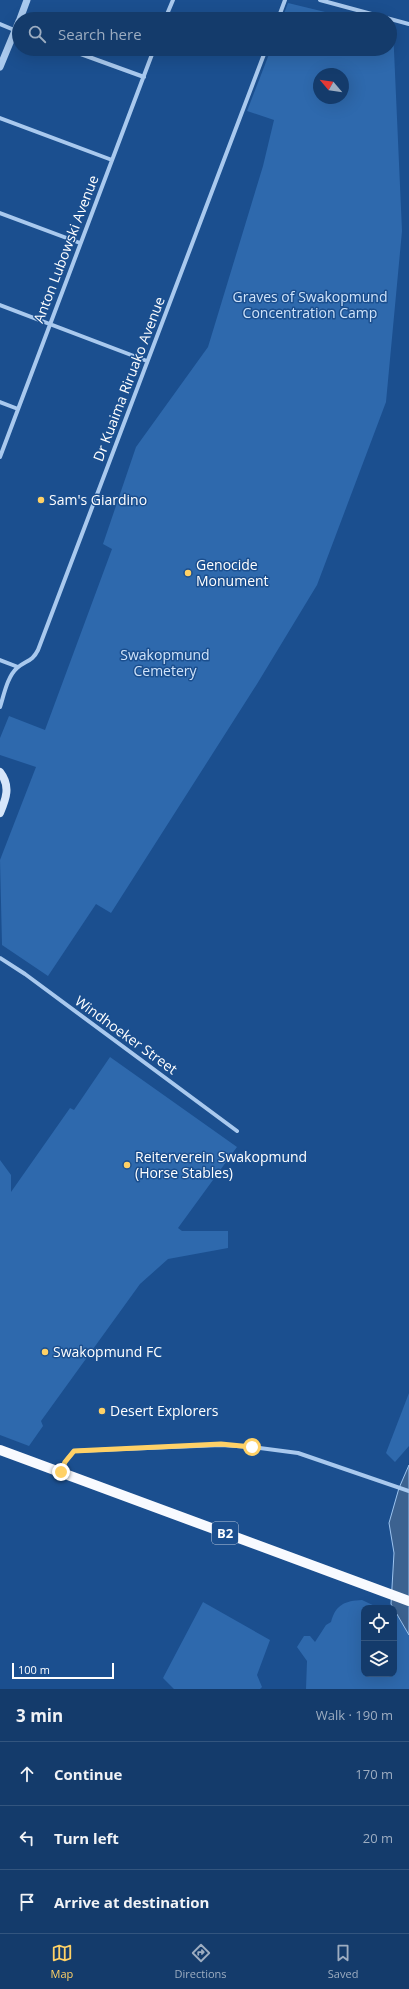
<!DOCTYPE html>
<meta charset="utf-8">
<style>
:root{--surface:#143b6b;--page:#214673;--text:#f1f3f6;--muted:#9dadc1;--line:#33557e;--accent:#ffd166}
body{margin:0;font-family:"Open Sans",sans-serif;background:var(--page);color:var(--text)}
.controls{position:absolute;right:12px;bottom:12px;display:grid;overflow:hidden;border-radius:8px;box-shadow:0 4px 16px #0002}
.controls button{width:36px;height:36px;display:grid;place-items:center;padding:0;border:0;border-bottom:1px solid var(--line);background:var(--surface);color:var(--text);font:20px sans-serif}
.compass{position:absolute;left:313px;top:68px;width:36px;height:36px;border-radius:50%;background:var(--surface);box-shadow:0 4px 16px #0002;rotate:299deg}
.scale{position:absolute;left:12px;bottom:10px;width:102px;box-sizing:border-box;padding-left:4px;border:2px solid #fff;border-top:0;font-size:11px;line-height:14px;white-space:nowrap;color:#fff;-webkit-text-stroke:3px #1b4f8f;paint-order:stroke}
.stop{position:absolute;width:12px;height:12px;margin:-9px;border:3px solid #ffd166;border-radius:50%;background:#fff}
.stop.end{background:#ffd166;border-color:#fff;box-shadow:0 1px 4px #0008}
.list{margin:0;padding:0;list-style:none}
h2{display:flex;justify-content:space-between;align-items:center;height:52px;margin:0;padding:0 16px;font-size:17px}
h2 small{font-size:13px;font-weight:400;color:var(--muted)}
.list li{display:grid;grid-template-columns:26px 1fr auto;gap:12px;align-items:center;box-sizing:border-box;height:64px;padding:0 16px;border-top:1px solid var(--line)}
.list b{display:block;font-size:15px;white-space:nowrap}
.list em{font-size:13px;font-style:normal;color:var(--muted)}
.icon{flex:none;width:22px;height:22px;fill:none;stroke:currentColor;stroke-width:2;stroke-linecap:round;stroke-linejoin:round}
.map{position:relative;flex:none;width:409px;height:1689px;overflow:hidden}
.search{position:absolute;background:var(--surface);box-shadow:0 4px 16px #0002;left:12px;right:12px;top:12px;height:44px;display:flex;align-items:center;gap:10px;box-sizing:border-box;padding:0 14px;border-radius:22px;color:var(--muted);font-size:15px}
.sheet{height:244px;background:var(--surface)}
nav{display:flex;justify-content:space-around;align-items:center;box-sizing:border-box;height:56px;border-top:1px solid var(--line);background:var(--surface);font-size:11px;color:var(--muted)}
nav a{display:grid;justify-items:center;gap:2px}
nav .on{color:var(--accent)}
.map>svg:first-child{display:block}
</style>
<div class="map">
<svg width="409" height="1689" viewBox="0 0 409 1689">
<rect width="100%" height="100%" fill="#1b4f8f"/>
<path fill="#2e69ad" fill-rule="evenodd" d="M288 3 354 19H282Z
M390 27 393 28 402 231 386 402 317 585 257 684 111 913 96 904 48 976 2 945 0 860 36 767 0 755V738L9 716 45 730 112 549 103 544 136 447 208 347 263 166 274 120 247 111 271 49H390ZM319 74H343V98H319Z
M110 1057 237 1147 178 1228 182 1231H228V1248L168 1259 140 1284 41 1421 43 1426 29 1446 0 1435V1160L11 1175V1192L70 1108 74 1110Z
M409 1393V1446L395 1462 386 1453Z
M362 1600 379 1608H364V1674H394V1615L409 1621V1689H306L307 1661 297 1647 304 1636H310L315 1642 326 1625 331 1622C336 1604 345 1601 362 1600Z
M203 1602 270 1640 257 1675 262 1687 260 1689H174L163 1678Z"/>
<path fill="#3c6290" stroke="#9cc4f0" d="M409 1465V1635L391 1604 394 1553 389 1523 399 1488Z"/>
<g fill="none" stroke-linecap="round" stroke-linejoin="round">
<path stroke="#a9c9ee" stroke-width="4" d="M320 0 409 24
M165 19 173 0
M278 19 285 0
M0 24 19 32
M67 49 144 77
M0 118 112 160
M0 213 80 243
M0 305 147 361
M0 402 18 409
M0 457 154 49
M0 660 18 667
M0 707C4 695 7 677 17 668 26 660 32 662 38 650L266 49
M0 958 25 974 237 1131
M61 1472 65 1462 74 1451 221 1445 252 1447 298 1453 409 1491"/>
<path stroke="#a9c9ee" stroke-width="7" d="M20 19 27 0
M0 67 19 21"/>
<path stroke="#d6e6fa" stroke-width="8" d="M0 772C11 786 6 799 0 813"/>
<path stroke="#f8faff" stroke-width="10" d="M0 1450 409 1601"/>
</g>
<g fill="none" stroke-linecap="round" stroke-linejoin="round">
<path stroke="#ffd166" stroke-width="5" d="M61 1472 65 1462 74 1451 221 1444 252 1447"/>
</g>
<g fill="#ffd166" stroke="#1b4f8f" stroke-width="1.5">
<circle cx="41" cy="500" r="4"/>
<circle cx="188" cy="573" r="4"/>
<circle cx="127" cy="1165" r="4"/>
<circle cx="45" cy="1352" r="4"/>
<circle cx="102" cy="1411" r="4"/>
</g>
<g text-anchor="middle" stroke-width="3" stroke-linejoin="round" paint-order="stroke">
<rect fill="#1b4f8f" stroke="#bbcadd" stroke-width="1" x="212" y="1522" width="26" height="22" rx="3"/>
<g font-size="13" font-weight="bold" fill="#fff">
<text x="225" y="1538">B2</text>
</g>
<g font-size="14" fill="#fff" stroke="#1b4f8f">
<text transform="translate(66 249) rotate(-69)" y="5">Anton Lubowski Avenue</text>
<text transform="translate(129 379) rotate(-69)" y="5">Dr Kuaima Riruako Avenue</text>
<text transform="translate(126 1035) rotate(36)" y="5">Windhoeker Street</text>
</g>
<g font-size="14" fill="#cfe3fa" stroke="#1b4f8f">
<text x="310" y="302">Graves of Swakopmund<tspan x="310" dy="16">Concentration Camp</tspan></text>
<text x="165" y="660">Swakopmund<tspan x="165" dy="16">Cemetery</tspan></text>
</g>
<g font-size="14" fill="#fff" stroke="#1b4f8f" text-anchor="start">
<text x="49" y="505">Sam's Giardino</text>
<text x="196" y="570">Genocide<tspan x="196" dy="16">Monument</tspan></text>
<text x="135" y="1162">Reiterverein Swakopmund<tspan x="135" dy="16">(Horse Stables)</tspan></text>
<text x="53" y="1357">Swakopmund FC</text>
<text x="110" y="1416">Desert Explorers</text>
</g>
</g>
</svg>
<div class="controls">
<button><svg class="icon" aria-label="locate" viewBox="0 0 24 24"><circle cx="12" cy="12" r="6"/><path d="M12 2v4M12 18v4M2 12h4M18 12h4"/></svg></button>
<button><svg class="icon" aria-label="layers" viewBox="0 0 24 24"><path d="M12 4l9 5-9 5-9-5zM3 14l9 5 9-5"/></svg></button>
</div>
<svg class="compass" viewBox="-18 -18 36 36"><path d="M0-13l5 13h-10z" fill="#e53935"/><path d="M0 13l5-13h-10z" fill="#9dadc1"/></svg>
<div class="scale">100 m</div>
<div class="stop" style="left:252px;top:1447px"></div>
<div class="stop end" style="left:61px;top:1472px"></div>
<div class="search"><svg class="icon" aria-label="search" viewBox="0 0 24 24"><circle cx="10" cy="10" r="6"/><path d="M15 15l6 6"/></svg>Search here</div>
</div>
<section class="sheet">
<h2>3 min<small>Walk · 190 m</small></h2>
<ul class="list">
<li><svg class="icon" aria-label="ahead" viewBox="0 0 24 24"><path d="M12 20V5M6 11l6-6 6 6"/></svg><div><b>Continue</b></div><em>170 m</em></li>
<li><svg class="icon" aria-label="left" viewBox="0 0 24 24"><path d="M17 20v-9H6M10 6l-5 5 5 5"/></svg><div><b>Turn left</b></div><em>20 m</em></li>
<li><svg class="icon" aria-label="arrive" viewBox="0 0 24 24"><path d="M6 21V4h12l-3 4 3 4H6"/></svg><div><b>Arrive at destination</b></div></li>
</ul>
</section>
<nav>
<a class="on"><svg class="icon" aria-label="map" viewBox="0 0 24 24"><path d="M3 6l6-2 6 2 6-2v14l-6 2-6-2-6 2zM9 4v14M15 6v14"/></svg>Map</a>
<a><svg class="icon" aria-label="directions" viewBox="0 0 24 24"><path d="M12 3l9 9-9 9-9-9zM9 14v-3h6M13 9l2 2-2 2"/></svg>Directions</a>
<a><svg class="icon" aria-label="saved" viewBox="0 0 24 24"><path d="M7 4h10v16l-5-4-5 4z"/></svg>Saved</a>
</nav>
